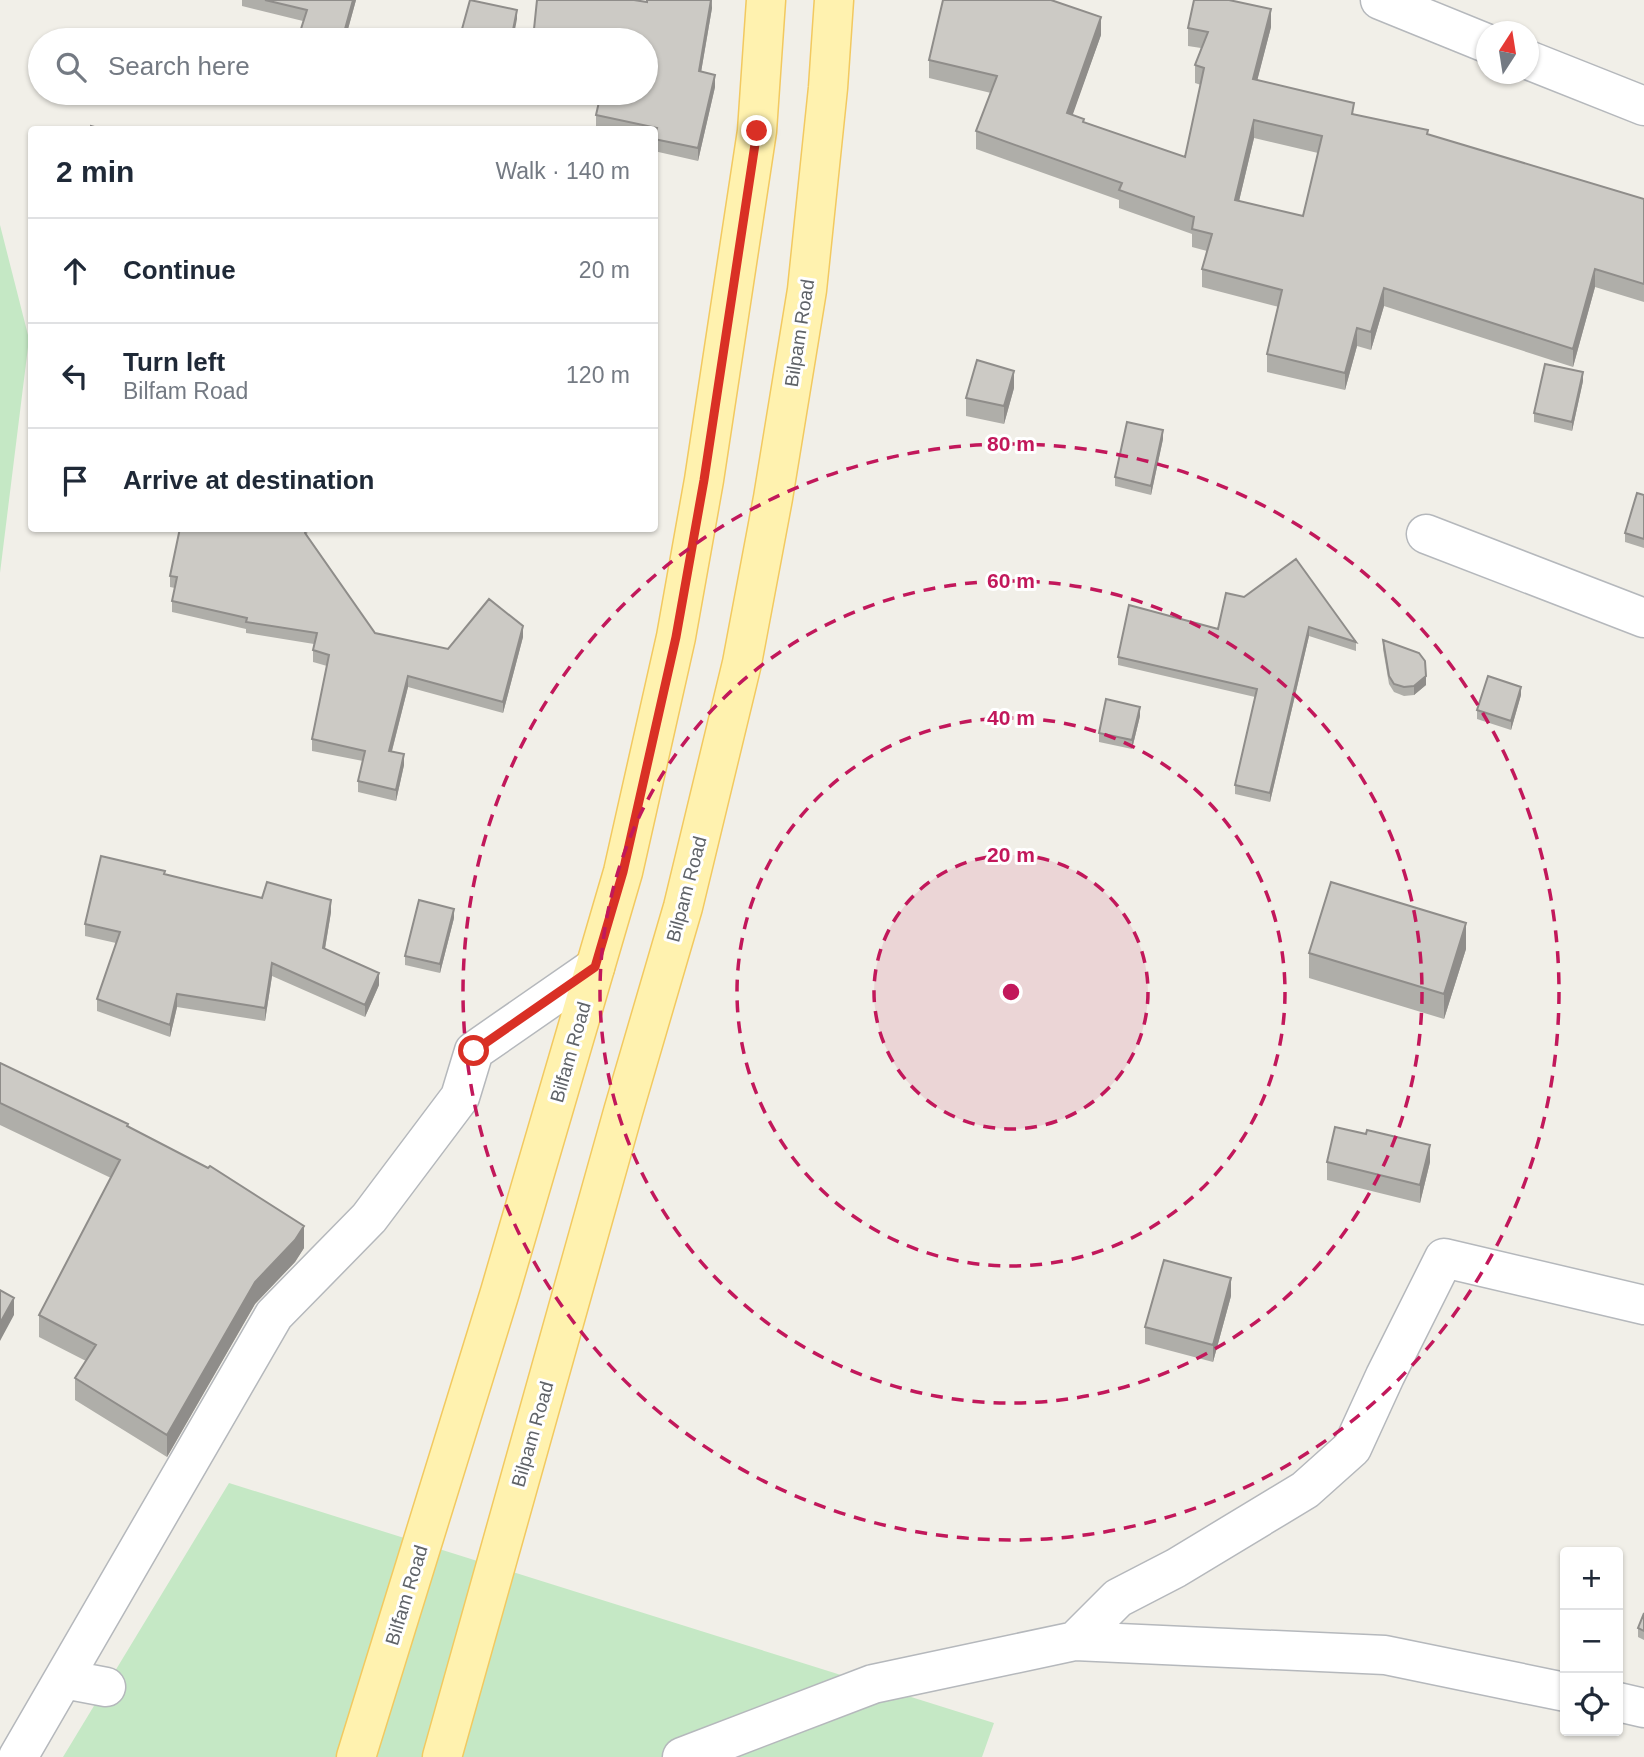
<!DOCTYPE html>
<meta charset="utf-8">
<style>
:root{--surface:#fff;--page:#f6f6f7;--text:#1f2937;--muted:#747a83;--line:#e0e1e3}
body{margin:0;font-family:Arial,sans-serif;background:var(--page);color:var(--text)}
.controls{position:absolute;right:21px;bottom:21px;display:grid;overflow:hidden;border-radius:7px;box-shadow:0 2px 5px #0004}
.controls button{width:63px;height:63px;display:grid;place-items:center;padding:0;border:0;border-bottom:2px solid var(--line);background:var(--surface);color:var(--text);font:35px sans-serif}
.compass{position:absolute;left:1476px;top:21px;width:63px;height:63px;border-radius:50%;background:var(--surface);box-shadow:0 2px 5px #0004;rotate:12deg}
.stop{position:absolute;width:21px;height:21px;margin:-16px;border:5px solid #d93025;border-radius:50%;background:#fff}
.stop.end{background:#d93025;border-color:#fff;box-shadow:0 2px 7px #0008}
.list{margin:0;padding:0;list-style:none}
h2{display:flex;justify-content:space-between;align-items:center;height:91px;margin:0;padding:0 28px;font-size:30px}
h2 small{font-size:23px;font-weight:400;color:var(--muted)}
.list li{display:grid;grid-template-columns:46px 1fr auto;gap:21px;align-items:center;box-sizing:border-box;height:105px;padding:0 28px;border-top:2px solid var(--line)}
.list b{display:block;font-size:26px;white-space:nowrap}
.list p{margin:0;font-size:23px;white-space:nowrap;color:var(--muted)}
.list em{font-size:23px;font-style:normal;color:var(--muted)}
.icon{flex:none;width:38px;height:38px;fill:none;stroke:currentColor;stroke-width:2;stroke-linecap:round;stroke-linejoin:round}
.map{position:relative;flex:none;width:1644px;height:1757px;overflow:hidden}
.search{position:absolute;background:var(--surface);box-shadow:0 2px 5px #0004;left:28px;top:28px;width:630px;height:77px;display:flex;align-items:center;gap:18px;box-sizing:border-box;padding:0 24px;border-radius:38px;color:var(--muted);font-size:26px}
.panel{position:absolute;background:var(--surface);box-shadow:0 2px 5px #0004;left:28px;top:126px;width:630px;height:406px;border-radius:7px}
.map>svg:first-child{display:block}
</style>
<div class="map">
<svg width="1644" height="1757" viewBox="0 0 1644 1757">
<rect width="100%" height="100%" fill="#f1efe8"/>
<path fill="#c5e8c5" d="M0 225 29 339 0 573Z
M229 1483 994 1723 982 1757H63Z"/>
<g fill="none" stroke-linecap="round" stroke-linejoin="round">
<g stroke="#b5b8bc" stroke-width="41">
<path id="minor" d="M1380 0 1486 43
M1528 60 1644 106
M1426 534 1644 618
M1075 1641 1118 1598 1176 1568 1305 1490 1352 1448 1385 1376 1444 1258 1644 1305
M64 1679 106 1687
M1618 1702 1644 1708
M18 1757 274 1315 369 1218 460 1097 474 1051 595 967
M682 1757 873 1684 1075 1641 1385 1655 1565 1692"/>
</g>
<g stroke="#f2c960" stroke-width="41">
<path id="primary" d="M356 1757 500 1292 623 872 676 637 704 480 757 131 766 0
M442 1757 623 1112 683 907 742 663 773 498 807 290 828 88 834 0"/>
</g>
<use href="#minor" stroke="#fff" stroke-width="38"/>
<use href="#primary" stroke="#fff2af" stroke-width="38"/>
</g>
<path fill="#afaea9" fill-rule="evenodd" d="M242 0H356L345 40H300V32L303 21 242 6Z
M537 0 647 2 712 0V8L701 72 715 87 698 161 654 151V130H606L596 127V115L646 40H533Z
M1271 27 1257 80 1354 114 1428 134 1644 199V302L1595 287 1573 367 1384 306 1371 350 1357 346 1345 390 1267 372V354L1279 307 1202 287V269L1207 251 1192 247V234L1119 208V200L976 149V131L991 93 929 78V60L1101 35 1072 115 1084 122 1185 157 1201 85 1195 83V65L1201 48 1188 46V28ZM1254 138 1318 153 1303 216 1239 201Z
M1583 381 1572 431 1534 422V413Z
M1014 388 1004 424 966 416V398Z
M1163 439 1151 495 1115 486V477Z
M1644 495V548L1625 542V533Z
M180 528H308L307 535 375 633 448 649 523 637 503 713 408 687 392 751 404 765 396 801 358 792V781L363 761 312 751V739L327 666 313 662V650L314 644 246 633V629L172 612V601L175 588 170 587V576Z
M1226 593 1356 642V651L1309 636 1270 802 1235 794V785L1255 697 1118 665V657L1218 629Z
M1383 640 1426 685 1414 695 1404 696 1394 692 1389 684 1383 649Z
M1521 695 1511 730 1477 719V710Z
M1140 716 1132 749 1099 742V733Z
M165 874 262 898 331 912 325 949 379 985 365 1017 272 976 265 1021 177 1007 170 1037 97 1011V999L116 943 85 936V924Z
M454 918 440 973 405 965V956Z
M1466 949 1444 1019 1309 978V953Z
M0 1063 128 1127 304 1248 295 1262 255 1304 167 1457 75 1400V1378L86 1361 39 1337V1315L111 1178 0 1125Z
M1327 1162H1430L1420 1203 1327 1180Z
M1231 1296 1213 1362 1145 1344V1327Z
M1644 1613V1640L1638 1637V1628Z"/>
<path fill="#8f8d8a" d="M353 0H356L345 40H342Z
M711 0 712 8 699 84V71Z
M1271 9V27L1253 97V79Z
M517 10V19L513 40H511Z
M1101 17V35L1067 131V113Z
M715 75V87L698 161V148Z
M1254 120V138L1235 218V200Z
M1595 269V287L1573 367V349Z
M1384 288V306L1371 350V332Z
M1357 328V346L1345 390V373Z
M1014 371V388L1004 424V406Z
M1583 372V381L1572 431V422Z
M1163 430V439L1151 495V486Z
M523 626V637L503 713V702Z
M1309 627V636L1270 802V793Z
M408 676V687L389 762V751Z
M1426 676V685L1414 695V686Z
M1521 687V695L1511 730V721Z
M1140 707V716L1132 749V740Z
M404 754V765L396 801V790Z
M331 900V912L323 960V948Z
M454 909V918L440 973V964Z
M1466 923V949L1444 1019V994Z
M272 963V976L265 1021V1008Z
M379 973V985L365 1017V1005Z
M177 994V1007L170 1037V1025Z
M1430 1145V1162L1420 1203V1185Z
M304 1226V1248L295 1262 255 1304 167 1457V1435L255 1282Z
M1231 1278V1296L1213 1362V1345Z
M14 1298V1315L0 1341V1323Z"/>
<path fill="#cccac5" stroke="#8f8d8a" stroke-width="2" fill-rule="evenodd" d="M265 0H353L342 40H330L300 32 307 10Z
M470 0 517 10 511 40H459Z
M537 0H634L647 2V0H711L699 71 715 75 698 148 654 139 657 128 596 115 601 93H646V40H541L533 39Z
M943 0H1051L1101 17 1067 113 1084 119 1083 122 1185 157 1204 68 1195 65 1208 32 1188 28 1194 0H1229L1271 9 1253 79 1354 103 1352 114 1428 130 1427 134 1644 199V284L1595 269 1573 349 1384 288 1371 332 1357 328 1345 373 1267 354 1282 290 1202 269 1212 234 1192 229 1194 217 1119 190 1122 183 976 131 997 76 929 60ZM1254 120 1322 136 1303 216 1235 200Z
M91 126 105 130H91Z
M977 360 1014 371 1004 406 966 398Z
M1545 364 1583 372 1572 422 1534 413Z
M1127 422 1163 430 1151 486 1115 477Z
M1637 493 1644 495V539L1625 533Z
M180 528H306L305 533 375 633 448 649 489 599 523 626 503 702 408 676 389 751 404 754 396 790 358 781 365 751 312 739 329 655 313 650 317 633 246 622 247 618 172 601 177 577 170 576Z
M1296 559 1356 642 1309 627 1270 793 1235 785 1257 689 1118 657 1129 605 1218 629 1226 593 1244 597Z
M1383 640 1419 653 1425 661 1426 676 1414 686 1404 687 1394 684 1389 676Z
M1488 676 1521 687 1511 721 1477 710Z
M1106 699 1140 707 1132 740 1099 733Z
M101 856 165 871 164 874 262 898 267 882 331 900 323 948 379 973 365 1005 272 963 265 1008 177 994 170 1025 97 999 120 932 85 924Z
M1331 882 1466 923 1444 994 1309 953Z
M419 900 454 909 440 964 405 956Z
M0 1063 128 1124 127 1126 208 1168 210 1166 304 1226 295 1240 255 1282 167 1435 75 1378 96 1345 39 1315 120 1160 0 1103Z
M1335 1127 1366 1134 1367 1130 1430 1145 1420 1185 1327 1162Z
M1164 1260 1231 1278 1213 1345 1145 1327Z
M0 1290 14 1298 0 1323Z
M1644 1613V1631L1638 1628Z"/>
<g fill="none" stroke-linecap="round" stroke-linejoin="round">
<path stroke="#d93025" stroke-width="9" d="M474 1051 595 967 623 872 676 637 704 480 757 131"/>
</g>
<circle cx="1011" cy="992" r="137" fill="#c2185b" fill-opacity=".12"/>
<g fill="none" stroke="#c2185b" stroke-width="3.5" stroke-dasharray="12 9">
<circle cx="1011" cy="992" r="137"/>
<circle cx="1011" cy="992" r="274"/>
<circle cx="1011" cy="992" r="411"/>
<circle cx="1011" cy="992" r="548"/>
</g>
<g text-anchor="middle" stroke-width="6" stroke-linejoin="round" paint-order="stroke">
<g font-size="19" fill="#5f6368" stroke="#fff">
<text transform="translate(799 333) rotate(-81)" y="7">Bilpam Road</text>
<text transform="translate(686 889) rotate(-75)" y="7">Bilpam Road</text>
<text transform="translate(570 1052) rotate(-74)" y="7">Bilfam Road</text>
<text transform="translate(532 1434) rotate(-74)" y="7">Bilpam Road</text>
<text transform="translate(406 1595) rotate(-73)" y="7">Bilfam Road</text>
</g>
</g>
<circle cx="1011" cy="992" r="10" fill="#c2185b" stroke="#fff" stroke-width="3.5"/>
<g font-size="21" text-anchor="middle" font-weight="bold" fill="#c2185b" stroke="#fff" stroke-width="6" stroke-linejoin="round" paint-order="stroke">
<text x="1011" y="451">80 m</text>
<text x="1011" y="588">60 m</text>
<text x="1011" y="725">40 m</text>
<text x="1011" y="862">20 m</text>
</g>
</svg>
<div class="controls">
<button>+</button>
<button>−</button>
<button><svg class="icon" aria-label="locate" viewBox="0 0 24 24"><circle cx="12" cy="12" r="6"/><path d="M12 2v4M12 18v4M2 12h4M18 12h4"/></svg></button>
</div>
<svg class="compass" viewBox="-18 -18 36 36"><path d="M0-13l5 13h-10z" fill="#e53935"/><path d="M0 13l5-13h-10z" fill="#747a83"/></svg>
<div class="stop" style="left:474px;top:1051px"></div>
<div class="stop end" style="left:757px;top:131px"></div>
<div class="search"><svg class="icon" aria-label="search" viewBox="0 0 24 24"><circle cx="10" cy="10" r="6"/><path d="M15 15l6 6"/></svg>Search here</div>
<section class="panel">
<h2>2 min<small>Walk · 140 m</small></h2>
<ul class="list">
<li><svg class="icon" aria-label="ahead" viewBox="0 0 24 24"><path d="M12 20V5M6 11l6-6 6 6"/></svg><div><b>Continue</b></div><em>20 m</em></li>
<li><svg class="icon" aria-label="left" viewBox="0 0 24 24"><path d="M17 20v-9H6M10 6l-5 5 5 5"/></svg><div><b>Turn left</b><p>Bilfam Road</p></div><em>120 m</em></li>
<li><svg class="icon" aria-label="arrive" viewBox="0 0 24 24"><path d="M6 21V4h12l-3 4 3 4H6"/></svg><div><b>Arrive at destination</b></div></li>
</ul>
</section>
</div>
